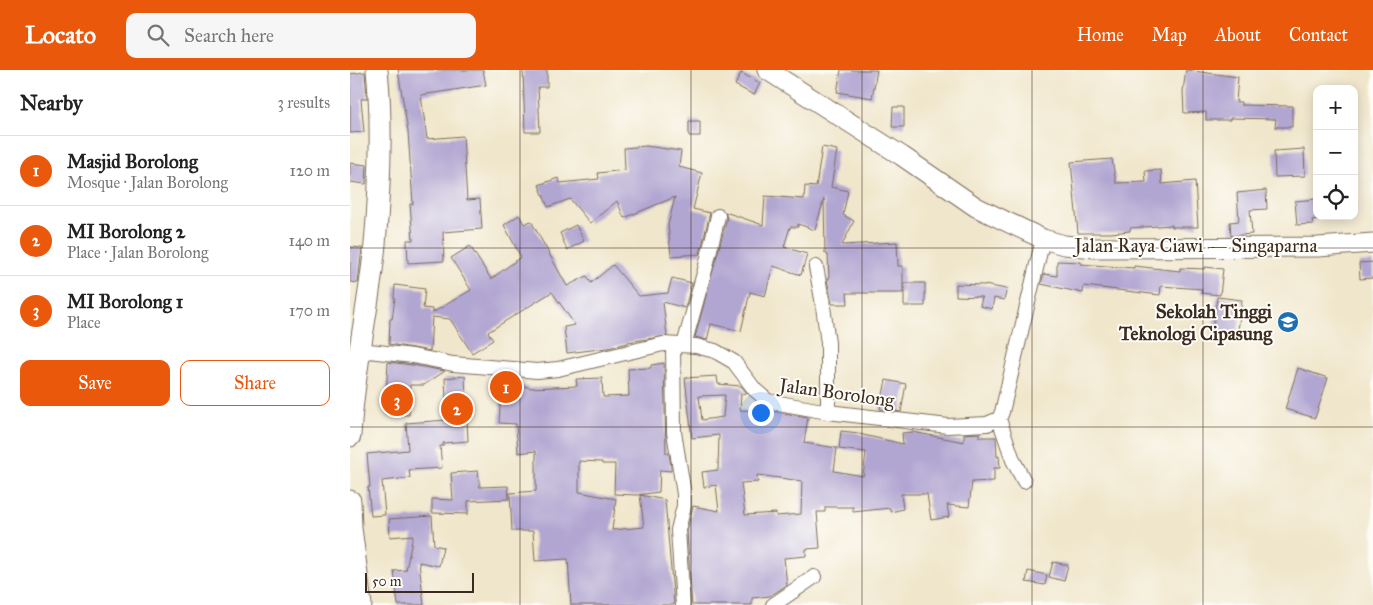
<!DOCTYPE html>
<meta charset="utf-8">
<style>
:root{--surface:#fff;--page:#f6f6f6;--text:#222;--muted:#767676;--line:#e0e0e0;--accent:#ea580c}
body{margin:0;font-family:"IM FELL Great Primer",serif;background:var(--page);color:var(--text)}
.controls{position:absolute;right:15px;top:15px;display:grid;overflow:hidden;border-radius:10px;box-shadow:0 2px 12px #0003}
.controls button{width:45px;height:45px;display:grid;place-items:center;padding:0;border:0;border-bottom:1px solid var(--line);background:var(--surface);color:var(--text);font:25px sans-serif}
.scale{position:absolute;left:15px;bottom:12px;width:109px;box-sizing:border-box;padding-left:5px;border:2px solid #3b2a1e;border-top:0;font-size:14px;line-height:18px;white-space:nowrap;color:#3b2a1e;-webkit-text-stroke:4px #fdfcf7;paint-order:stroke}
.you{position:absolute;left:410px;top:342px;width:18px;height:18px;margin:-12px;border:4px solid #fff;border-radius:50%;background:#1a73e8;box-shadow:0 0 0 8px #1a73e833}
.badge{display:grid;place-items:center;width:32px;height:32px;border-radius:50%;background:var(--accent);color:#fff;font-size:16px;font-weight:700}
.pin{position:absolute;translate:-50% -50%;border:2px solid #fff;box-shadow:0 1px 5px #0006}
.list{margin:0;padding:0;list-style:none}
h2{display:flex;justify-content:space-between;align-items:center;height:65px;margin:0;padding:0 20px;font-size:21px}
h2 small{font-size:16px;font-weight:400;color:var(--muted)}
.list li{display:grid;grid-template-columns:32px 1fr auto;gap:15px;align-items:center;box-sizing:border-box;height:70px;padding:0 20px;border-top:1px solid var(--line)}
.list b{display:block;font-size:19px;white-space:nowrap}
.list p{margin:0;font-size:16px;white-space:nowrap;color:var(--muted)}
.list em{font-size:16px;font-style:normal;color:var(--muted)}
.actions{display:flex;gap:10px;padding:15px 20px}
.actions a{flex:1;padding:11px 0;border:1px solid var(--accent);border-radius:10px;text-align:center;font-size:18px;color:var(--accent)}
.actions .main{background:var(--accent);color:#fff}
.icon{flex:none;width:28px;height:28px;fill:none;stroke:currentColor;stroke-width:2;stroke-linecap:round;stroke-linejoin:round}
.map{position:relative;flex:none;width:1023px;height:535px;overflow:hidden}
header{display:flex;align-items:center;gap:30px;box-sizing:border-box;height:70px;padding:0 25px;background:var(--accent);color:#fff}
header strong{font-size:24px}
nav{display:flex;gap:28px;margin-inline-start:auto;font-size:18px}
.search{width:350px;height:45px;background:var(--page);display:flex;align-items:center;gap:12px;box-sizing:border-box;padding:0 18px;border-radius:10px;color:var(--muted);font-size:19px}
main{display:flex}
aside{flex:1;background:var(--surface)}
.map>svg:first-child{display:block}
</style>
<header>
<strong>Locato</strong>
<div class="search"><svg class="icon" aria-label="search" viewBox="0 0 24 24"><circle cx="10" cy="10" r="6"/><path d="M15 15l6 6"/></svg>Search here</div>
<nav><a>Home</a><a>Map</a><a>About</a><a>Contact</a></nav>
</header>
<main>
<aside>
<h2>Nearby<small>3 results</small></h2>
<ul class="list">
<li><span class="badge">1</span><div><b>Masjid Borolong</b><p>Mosque · Jalan Borolong</p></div><em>120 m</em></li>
<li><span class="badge">2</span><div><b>MI Borolong 2</b><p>Place · Jalan Borolong</p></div><em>140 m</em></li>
<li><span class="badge">3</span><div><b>MI Borolong 1</b><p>Place</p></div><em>170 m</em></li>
</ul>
<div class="actions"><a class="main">Save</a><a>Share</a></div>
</aside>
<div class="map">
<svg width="1023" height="535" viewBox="0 0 1023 535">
<rect width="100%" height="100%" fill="#fdfcf7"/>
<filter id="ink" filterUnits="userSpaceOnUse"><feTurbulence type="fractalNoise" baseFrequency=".02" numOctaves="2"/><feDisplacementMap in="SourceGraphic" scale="10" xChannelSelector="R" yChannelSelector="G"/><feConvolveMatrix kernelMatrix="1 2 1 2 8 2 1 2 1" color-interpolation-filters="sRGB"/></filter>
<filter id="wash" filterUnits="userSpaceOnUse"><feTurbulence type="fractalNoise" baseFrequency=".0096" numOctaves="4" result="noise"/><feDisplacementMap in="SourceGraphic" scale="20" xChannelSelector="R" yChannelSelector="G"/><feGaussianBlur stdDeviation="1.12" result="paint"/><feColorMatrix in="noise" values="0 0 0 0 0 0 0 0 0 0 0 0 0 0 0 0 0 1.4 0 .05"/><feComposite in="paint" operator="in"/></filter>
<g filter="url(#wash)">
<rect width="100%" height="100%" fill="#f0e6cb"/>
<g id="blocks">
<path fill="#b1a5d1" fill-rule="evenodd" d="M48 0H133L136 15 71 25 77 69 113 66 117 130 130 129 132 159 93 162 94 191 58 193 57 170H63L60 134H63L58 62Z
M173 0H197V17H188L190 62H175Z
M491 0H527L522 28 487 22Z
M836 0 888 7 886 32H891V35L942 36V57H925L926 49 880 48V50H856V42L834 43 833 21Z
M15 2 17 29H11L14 62 0 63V4Z
M391 3 410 13 404 25 385 15Z
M543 37H554V57H542Z
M339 51H350V66H339Z
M296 76 331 81 329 97 352 103 343 139 360 143 350 184 321 186 318 155 325 127 274 148 267 131 240 153 220 129 198 137 189 115 208 108 210 113 249 109 248 103 275 100 274 78Z
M472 77 487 80 481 117 498 121 493 145 504 151 492 175 547 172 548 196H553V223H497L498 234H482L477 209H479L478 185 475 183 474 129 465 160 448 154V157H440L434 177 457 184 451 205 423 196 415 226 400 222 391 261 361 254 357 270 345 267 377 148 375 142 413 155 415 126 454 129 455 116 466 117Z
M954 79 955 106 925 107 924 81Z
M762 89 766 113 796 112 795 101 811 100 812 114 845 111 848 157H822V155L780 158V161L761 163H728L721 92Z
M0 93 17 95 16 114 0 112Z
M916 120 917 139 900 140 902 164 881 166 880 152 889 151 887 123Z
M967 129V149L962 150 963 154 947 155 945 131Z
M169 145 174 154 181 151 217 216 237 206 241 213 263 195 289 226 318 223 322 208 342 213 335 238 313 232 317 266 278 272V273L258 278 217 283 214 257 225 255 202 222 138 262 143 270 122 283 100 249 82 247 80 281 39 274 40 249H42L45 228H44L45 215 75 219 73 238 82 239V243L121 220 101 188 120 176 141 209 171 187 154 155Z
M226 155 234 171 217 180 210 163Z
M0 177 12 178 8 213 0 212Z
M707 191 731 192V194L784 198V196L830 201V198L855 199V197L873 199 870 225 851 223 852 219 811 216 810 225 734 216 733 223 691 214 694 204 707 206Z
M1023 192V208L1010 209 1009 193Z
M554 213H575V236H554Z
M606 214 634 215 657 219 654 230 644 228 642 239 630 236 632 227 606 226Z
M867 227 892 230 887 268 862 264Z
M38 292 62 295 95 301 74 315H60L59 345 35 344Z
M314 293 316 383H319L321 397V401L310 400 309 422 287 425 264 424 265 394H252V392L229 391V422L266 429 262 460 294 457 290 425 315 430 324 535H221L218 489 185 491 183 461H162L160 423 186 421V381L168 383 166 354 149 353 151 322 144 320 149 307 180 318 227 316 226 309 252 308 253 327 279 326 278 299 301 298V295Z
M948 298 978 308 965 348 935 339Z
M115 306 118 371 93 373V376H90L92 398 59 400 60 408 32 411 35 445 21 446 18 417H20L17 384 58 380 56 353 97 350 95 308Z
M367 306 368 314 391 316 397 323 391 324 390 340 427 342 458 347 454 373 487 378 484 401 513 406 516 382 489 379 491 361 509 363V364L553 374 552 363 563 362 614 372V364L629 363V367H646L647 387 649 386 650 398H644V411L622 412 619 437 597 435 599 447 581 450 577 424H551L553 439 541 442 540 438 503 442V437H475V442H467L470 478 456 479V486L434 488 437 515 420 526 402 528V535H342L337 461 343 436 369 441 366 415 354 417 352 402 368 400 369 365 342 368 335 308ZM375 325 373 347 352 350 349 326ZM407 405 452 411 451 444 426 446V443L395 445 391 413 408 412Z
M536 310 556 314 551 342 530 339Z
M128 401 130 417 158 416 159 429 118 431V444L82 443V429L103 430 101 403Z
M82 446 84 475 93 477 89 496 69 492 74 535H48L44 501 56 500 63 465 40 467 39 449Z
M703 492 718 495 714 511 699 507Z
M678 501 697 505 695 515 676 512Z"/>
</g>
</g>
<g filter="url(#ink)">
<use href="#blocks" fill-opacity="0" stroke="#7a6c5b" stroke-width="1"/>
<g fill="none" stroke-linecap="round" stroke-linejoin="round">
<g stroke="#7a6c5b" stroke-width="16">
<path id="minor" d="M466 197 472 229 478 273V342
M323 275 324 362 334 424V436L328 460 333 535
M334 275 356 196 368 146
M10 280 63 286 103 294 187 301 208 299 313 274 346 276 365 281 384 292 405 320 418 331 478 342 598 356 637 354 649 349 652 342 693 169
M649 349 663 390 674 411
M423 535 464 507"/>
</g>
<g stroke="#7a6c5b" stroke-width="21">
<path id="secondary" d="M417 0 552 86 626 137 693 169 714 175 745 178 968 177 1023 173"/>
</g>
<g stroke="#7a6c5b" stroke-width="23">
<path id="primary" d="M0 366C3 302 19 239 25 174 30 117 33 58 27 0
M0 431 1 458 11 535"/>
</g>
<use href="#minor" stroke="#fff" stroke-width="14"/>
<use href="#secondary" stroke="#fff" stroke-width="19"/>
<use href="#primary" stroke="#fff" stroke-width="21"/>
</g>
</g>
<path fill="none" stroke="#3b2a1e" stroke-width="1" stroke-opacity="0.55" d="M170 0V535M341 0V535M512 0V535M682 0V535M853 0V535M0 178H1023M0 357H1023"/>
<defs>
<g id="school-disc" transform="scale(1.125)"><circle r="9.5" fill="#1f6fb2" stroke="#fdfcf7"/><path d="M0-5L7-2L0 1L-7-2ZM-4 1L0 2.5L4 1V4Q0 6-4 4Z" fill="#fff"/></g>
</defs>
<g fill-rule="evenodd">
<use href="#school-disc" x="938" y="252"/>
</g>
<g text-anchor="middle" stroke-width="4" stroke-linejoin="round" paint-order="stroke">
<g font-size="19" fill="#3b2a1e" stroke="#fdfcf7">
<text x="846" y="182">Jalan Raya Ciawi — Singaparna</text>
<text transform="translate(487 322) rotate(8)" y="7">Jalan Borolong</text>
</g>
<g font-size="19" font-weight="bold" fill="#3b2a1e" stroke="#fdfcf7" text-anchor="end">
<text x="922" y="248">Sekolah Tinggi<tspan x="922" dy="22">Teknologi Cipasung</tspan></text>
</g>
</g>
</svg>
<div class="controls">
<button>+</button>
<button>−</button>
<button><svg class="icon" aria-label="locate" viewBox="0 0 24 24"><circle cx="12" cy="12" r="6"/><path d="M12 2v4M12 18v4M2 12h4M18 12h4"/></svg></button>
</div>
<div class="scale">50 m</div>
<div class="you"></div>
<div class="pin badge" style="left:156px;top:317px">1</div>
<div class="pin badge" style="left:107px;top:339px">2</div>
<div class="pin badge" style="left:47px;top:330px">3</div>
</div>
</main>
